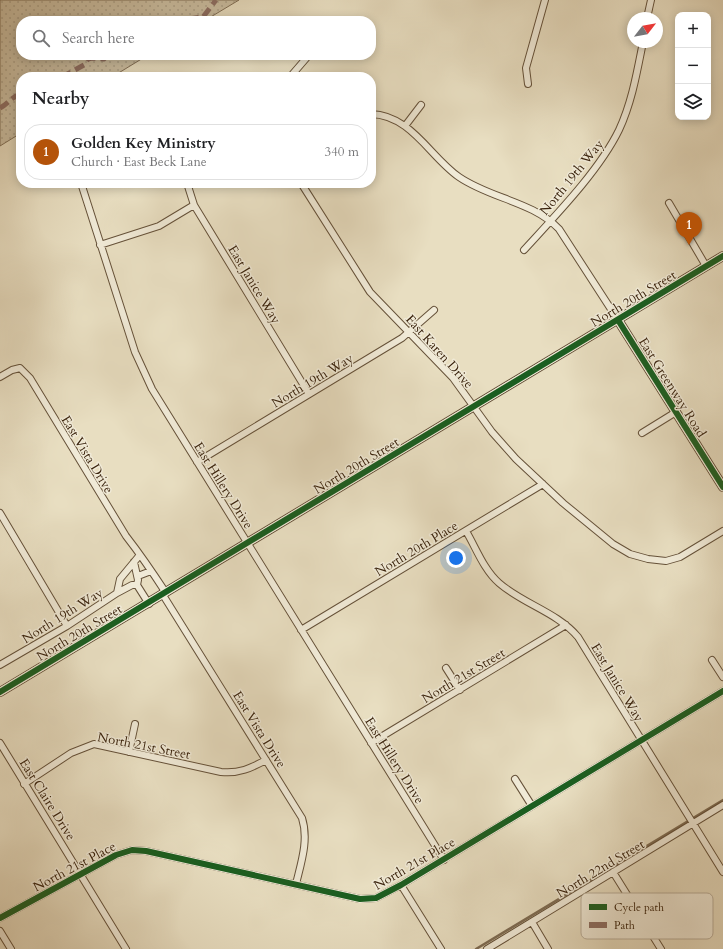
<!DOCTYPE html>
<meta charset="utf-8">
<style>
:root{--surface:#fff;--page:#f6f6f6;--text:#202124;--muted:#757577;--line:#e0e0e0;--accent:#b45309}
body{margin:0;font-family:Cardo,serif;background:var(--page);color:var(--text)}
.controls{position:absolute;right:12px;top:12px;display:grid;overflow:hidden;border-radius:8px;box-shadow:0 2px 10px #0003}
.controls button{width:36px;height:36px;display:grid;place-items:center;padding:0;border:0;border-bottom:1px solid var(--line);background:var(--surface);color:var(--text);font:20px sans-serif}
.compass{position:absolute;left:627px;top:12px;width:36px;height:36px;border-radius:50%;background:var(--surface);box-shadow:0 2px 10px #0003;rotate:59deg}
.you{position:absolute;left:456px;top:558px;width:14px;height:14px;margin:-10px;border:3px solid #fff;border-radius:50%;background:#1a73e8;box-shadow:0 0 0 6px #1a73e833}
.badge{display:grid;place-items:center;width:26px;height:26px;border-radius:50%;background:var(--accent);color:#fff;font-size:13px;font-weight:700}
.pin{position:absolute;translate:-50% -33px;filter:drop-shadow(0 1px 2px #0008)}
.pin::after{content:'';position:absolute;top:21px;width:14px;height:12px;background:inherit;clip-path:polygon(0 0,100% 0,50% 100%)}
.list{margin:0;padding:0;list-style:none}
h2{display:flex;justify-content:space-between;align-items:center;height:52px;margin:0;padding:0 16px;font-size:17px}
h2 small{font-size:13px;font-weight:400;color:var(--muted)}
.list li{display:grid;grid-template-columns:26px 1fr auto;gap:12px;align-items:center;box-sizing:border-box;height:56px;margin:0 8px 8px;padding:0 8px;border:1px solid var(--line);border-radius:16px}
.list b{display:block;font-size:15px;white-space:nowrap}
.list p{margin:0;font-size:13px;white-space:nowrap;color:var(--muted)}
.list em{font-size:13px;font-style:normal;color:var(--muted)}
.icon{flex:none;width:22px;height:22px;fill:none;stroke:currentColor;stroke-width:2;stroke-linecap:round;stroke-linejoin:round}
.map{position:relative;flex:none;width:723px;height:949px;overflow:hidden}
.search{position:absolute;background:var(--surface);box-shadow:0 2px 10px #0003;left:16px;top:16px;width:360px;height:44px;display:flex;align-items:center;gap:10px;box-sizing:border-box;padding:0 14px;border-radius:16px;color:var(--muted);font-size:15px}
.panel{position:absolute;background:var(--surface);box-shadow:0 2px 10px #0003;left:16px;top:72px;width:360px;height:116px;border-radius:16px}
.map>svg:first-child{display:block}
</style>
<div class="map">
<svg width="723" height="949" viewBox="0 0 723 949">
<defs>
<pattern id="grass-dots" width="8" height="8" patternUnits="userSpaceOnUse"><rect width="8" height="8" fill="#cabea2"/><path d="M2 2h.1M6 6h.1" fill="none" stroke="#aea38a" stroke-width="1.8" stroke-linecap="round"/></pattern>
</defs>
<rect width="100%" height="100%" fill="#e8dec1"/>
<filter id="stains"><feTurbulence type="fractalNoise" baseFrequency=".005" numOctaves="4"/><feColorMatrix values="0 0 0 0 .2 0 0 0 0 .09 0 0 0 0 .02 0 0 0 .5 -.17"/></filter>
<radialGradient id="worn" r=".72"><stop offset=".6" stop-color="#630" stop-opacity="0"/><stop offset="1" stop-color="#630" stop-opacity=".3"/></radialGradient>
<path fill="url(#grass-dots)" stroke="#827057" d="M0 0H239L204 21H21V55H148L112 77H21V133L0 146Z"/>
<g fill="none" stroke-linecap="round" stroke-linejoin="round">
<path stroke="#7e6c53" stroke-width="2.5" d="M476 949 723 800"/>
<g stroke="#655139" stroke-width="8">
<path id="minor" d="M647 18 651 0
M290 77 309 55
M528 84 526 68 545 0
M371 114C411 115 430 157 459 177 491 199 532 201 559 229L618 320
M405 126 421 105
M81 183 135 352 152 389 444 860
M187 183 194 205 309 394
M301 183 370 292 453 378 492 432 516 459 563 503 613 544 630 554 648 559 666 561 680 557 723 531
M669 203 706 266
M100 245 159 226 194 205
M524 250C555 216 599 171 619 130 632 102 637 72 643 42
M0 377 12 370 20 368 30 378 126 536C140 554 153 573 166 593
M642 433 676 412
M197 462 402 338 434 310
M0 513 67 626
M466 531C476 548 484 570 499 583 523 604 557 612 578 637L723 872
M134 562 138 580 137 585
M138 576 151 571
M117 593 132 585H137L149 604
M163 595 302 818C309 840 301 863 296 884
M301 630 543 484
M712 660 723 677
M0 665 67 626 117 593 120 579 139 556
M446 668 460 690
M0 743 126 949
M371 743 566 625
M129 752 135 724
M515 779 532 806
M24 784 71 753 94 744 221 772C239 774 251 768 266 760
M613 872 661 949
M401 885 441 949
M0 918 116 855 132 850 146 851 360 899 376 898 401 885 723 691
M532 922 548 949
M0 931 11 949
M487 949 723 805"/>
</g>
<g stroke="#655139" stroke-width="10">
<path id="tertiary" d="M618 320 723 487
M0 692 723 256"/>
</g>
<use href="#minor" stroke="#f0ead7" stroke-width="6"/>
<use href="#tertiary" stroke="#f0ead7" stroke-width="8"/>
<path stroke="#8d6e63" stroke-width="5" stroke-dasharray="10 5" stroke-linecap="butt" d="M174 21 203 17 216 0
M62 77 84 65 88 59 92 58 104 59 107 55
M0 108C9 103 11 97 21 94"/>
<g stroke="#f0ead7" stroke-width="8">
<path id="cycleway" d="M618 320 723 487
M0 692 723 256
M0 918 116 855 132 850 146 851 360 899 376 898 401 885 723 691"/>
</g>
<use href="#cycleway" stroke="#1b5e20" stroke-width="6"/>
</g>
<g text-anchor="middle" stroke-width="3" stroke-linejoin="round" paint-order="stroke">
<g font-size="13" fill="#39220c" stroke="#f0ead7">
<text transform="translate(571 177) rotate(-51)" y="5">North 19th Way</text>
<text transform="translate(255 284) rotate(59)" y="5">East Janice Way</text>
<text transform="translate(633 298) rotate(-31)" y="5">North 20th Street</text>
<text transform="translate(440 351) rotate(48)" y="5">East Karen Drive</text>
<text transform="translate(312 380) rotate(-31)" y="5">North 19th Way</text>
<text transform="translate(673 387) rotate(58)" y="5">East Greenway Road</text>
<text transform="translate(88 454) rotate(59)" y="5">East Vista Drive</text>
<text transform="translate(356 465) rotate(-31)" y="5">North 20th Street</text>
<text transform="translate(224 485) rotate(58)" y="5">East Hillery Drive</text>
<text transform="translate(416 548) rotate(-31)" y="5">North 20th Place</text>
<text transform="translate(62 615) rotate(-32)" y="5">North 19th Way</text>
<text transform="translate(79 632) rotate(-31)" y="5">North 20th Street</text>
<text transform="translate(463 675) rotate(-31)" y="5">North 21st Street</text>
<text transform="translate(618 682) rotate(59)" y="5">East Janice Way</text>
<text transform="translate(260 729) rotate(58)" y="5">East Vista Drive</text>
<text transform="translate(144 745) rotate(11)" y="5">North 21st Street</text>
<text transform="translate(395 760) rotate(58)" y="5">East Hillery Drive</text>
<text transform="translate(48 799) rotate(58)" y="5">East Claire Drive</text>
<text transform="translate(414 863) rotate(-30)" y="5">North 21st Place</text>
<text transform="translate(74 866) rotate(-28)" y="5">North 21st Place</text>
<text transform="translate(600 868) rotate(-31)" y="5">North 22nd Street</text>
</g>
</g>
<rect x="581" y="893" width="132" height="46" rx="6" fill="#f0ead7" stroke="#b9ae9a" stroke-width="1"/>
<rect x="589" y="904" width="18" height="6" fill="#1b5e20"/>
<rect x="589" y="922" width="18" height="6" fill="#8d6e63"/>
<g font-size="11" fill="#39220c">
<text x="614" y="911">Cycle path</text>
<text x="614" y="929">Path</text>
</g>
<rect width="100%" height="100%" filter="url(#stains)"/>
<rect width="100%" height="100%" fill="url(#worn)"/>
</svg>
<div class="controls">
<button>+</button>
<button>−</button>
<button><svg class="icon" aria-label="layers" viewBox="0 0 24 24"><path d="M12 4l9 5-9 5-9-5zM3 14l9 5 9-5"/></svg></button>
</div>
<svg class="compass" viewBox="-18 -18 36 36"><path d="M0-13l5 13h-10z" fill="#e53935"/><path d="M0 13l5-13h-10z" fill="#757577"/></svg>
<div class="you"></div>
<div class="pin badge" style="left:689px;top:245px">1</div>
<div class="search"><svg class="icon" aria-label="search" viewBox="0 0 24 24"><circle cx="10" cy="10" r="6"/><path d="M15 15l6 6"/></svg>Search here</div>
<section class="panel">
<h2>Nearby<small></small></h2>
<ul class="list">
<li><span class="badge">1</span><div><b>Golden Key Ministry</b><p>Church · East Beck Lane</p></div><em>340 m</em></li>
</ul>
</section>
</div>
